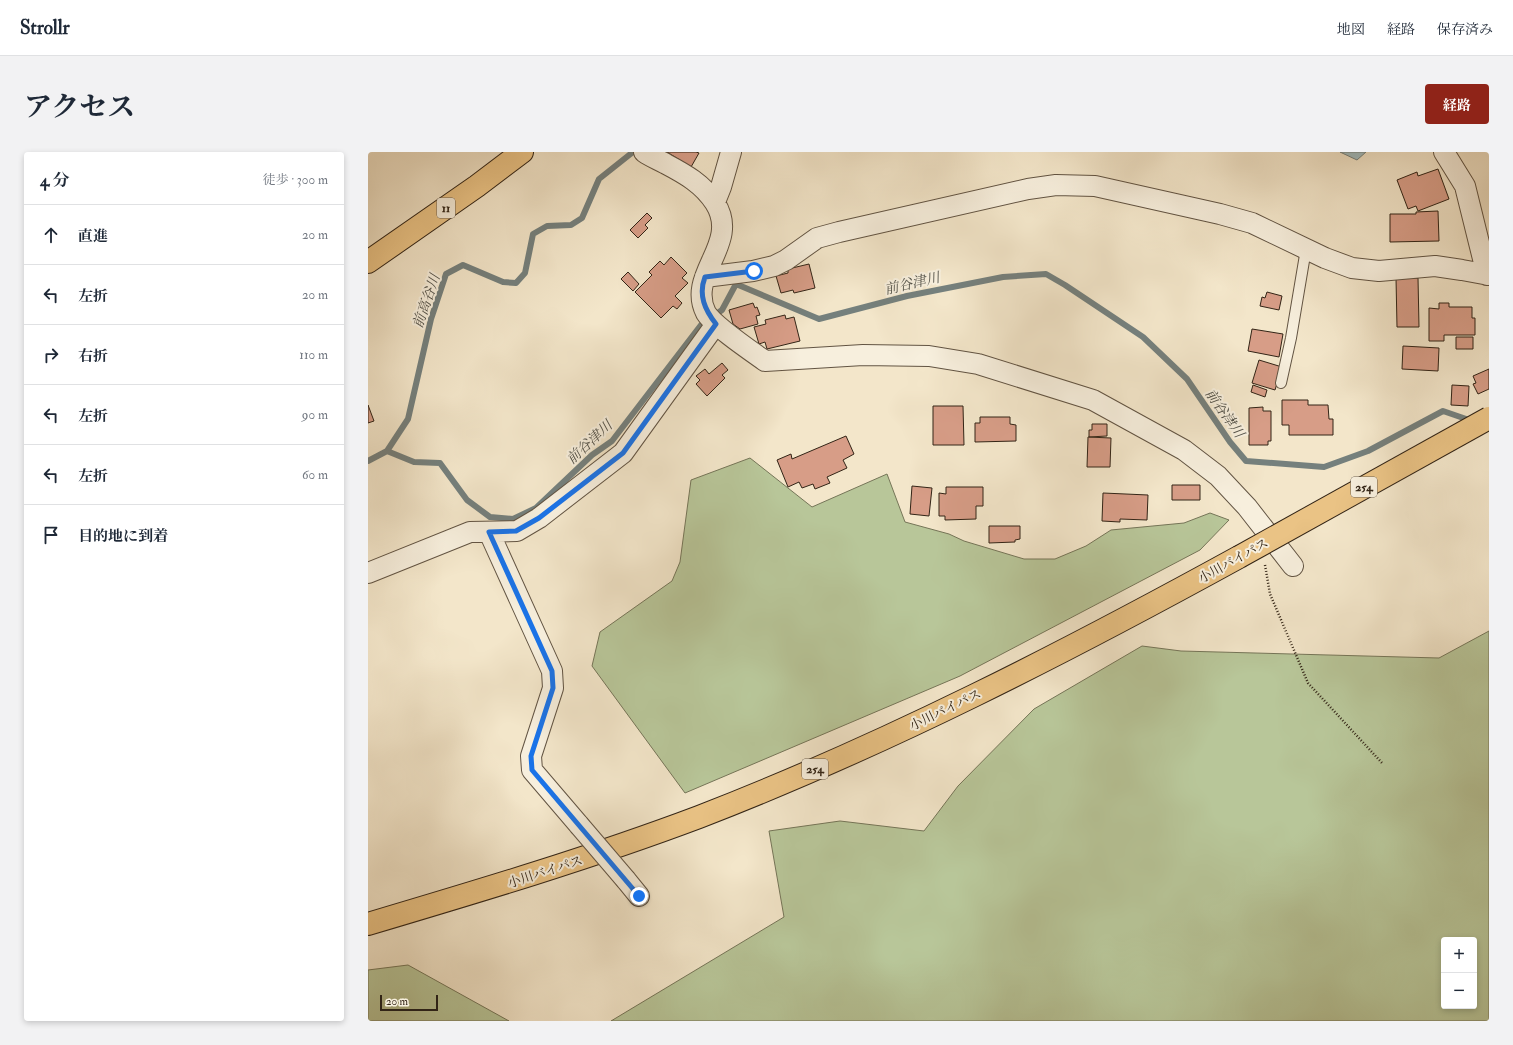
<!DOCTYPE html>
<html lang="ja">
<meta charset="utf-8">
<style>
:root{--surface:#fff;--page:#f2f2f3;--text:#1f2937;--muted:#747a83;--line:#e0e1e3;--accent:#8f2418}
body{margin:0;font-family:"IM FELL Double Pica","Noto Serif JP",serif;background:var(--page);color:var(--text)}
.controls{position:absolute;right:12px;bottom:12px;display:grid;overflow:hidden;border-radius:4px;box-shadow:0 2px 6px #0003}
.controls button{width:36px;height:36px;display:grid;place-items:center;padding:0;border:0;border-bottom:1px solid var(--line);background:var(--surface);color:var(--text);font:20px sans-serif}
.scale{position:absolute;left:12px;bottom:10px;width:58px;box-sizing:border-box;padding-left:4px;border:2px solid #322416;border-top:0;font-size:11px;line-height:14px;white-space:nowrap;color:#322416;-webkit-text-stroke:3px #f7efdd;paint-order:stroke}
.stop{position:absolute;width:12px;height:12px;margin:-9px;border:3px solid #1a73e8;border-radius:50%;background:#fff}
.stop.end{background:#1a73e8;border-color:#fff;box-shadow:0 1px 4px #0008}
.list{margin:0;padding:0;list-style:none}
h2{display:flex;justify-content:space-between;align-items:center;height:52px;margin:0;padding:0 16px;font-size:17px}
h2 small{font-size:13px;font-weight:400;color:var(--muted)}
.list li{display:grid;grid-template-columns:26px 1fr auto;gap:12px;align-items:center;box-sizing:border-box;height:60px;padding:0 16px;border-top:1px solid var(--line)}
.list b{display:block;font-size:15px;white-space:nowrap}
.list em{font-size:13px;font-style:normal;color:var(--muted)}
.icon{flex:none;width:22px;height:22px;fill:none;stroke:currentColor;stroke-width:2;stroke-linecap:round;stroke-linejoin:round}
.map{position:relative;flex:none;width:1121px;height:869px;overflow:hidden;border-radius:4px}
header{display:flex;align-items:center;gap:24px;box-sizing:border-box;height:56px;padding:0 20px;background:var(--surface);border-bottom:1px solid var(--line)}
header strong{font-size:19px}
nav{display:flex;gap:22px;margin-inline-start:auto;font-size:14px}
.intro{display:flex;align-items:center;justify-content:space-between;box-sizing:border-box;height:96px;padding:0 24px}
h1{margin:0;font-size:28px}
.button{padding:10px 18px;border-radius:4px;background:var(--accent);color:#fff;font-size:14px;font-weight:700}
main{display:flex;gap:24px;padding:0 24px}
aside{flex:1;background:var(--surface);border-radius:4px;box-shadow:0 2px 6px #0003}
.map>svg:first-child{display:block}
</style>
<header>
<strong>Strollr</strong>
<nav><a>地図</a><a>経路</a><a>保存済み</a></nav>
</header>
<div class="intro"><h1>アクセス</h1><a class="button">経路</a></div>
<main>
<aside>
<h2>4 分<small>徒歩 · 300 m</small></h2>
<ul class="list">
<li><svg class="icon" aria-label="ahead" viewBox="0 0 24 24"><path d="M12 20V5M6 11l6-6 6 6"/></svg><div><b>直進</b></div><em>20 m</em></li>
<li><svg class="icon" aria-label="left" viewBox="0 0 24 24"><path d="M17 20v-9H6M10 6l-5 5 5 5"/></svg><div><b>左折</b></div><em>20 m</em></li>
<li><svg class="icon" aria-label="right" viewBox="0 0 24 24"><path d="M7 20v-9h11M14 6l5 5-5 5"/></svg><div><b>右折</b></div><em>110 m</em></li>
<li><svg class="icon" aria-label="left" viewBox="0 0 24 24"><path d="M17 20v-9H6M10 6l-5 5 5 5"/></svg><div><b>左折</b></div><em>90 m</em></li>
<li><svg class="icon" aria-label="left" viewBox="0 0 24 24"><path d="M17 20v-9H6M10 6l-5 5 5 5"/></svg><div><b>左折</b></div><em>60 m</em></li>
<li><svg class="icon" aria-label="arrive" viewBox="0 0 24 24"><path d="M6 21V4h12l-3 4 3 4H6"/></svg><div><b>目的地に到着</b></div></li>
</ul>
</aside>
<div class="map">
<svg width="1121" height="869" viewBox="0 0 1121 869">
<rect width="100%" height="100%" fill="#f3e6ca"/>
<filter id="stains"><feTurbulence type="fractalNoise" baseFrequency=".005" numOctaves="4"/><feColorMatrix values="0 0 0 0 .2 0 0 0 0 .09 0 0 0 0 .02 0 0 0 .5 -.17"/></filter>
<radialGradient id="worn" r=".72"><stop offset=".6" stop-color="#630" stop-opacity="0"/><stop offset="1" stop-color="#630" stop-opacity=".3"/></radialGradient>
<path fill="#b8c699" stroke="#757558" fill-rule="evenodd" d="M382 306 444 355 519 322 537 370 581 382 596 389 656 407H687L718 394 743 378 816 371 842 361 861 368 832 398 592 524 317 641 224 514 232 480 304 429 312 410 323 328Z
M1121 479V869H243L416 765 401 679 472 669 556 679 590 634 666 557 774 494 813 499 1071 506ZM1076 788H1106V854H1076Z
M40 813 141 869H0V818Z"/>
<path fill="#a1bdc1" stroke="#75807d" d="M972 0H998L989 8Z"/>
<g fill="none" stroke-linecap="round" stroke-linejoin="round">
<path stroke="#75807d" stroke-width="6" d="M19 299 46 310 72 311 99 348 122 365 145 367 168 356 224 303 244 289 333 173 354 158 368 132 451 167 539 144 635 125 678 122 697 133 775 185 819 227 862 290 878 309 956 315 1000 299 1075 259 1104 269
M0 309 19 299 40 267 63 167 78 122 95 113 135 130 148 131 157 121 165 82 179 74 203 73 214 66 231 27 265 0"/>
</g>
<path fill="#d79d87" stroke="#322416" d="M299 0H328L331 1 323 15Z
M1070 17 1081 47 1050 59 1048 54 1040 57 1029 28 1049 20 1050 24Z
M1070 59 1071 89 1022 90V62H1048V60Z
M279 61 284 66 277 73 280 76 270 86 262 78Z
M303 105 319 121 314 126 320 131 307 144 314 151 309 157 305 154 293 166 267 140 284 123 281 120 292 109 296 113Z
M441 112 447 136 426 141 425 138 413 141 408 124 420 121V117Z
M260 120 271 132 265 139 253 127Z
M1028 126H1050L1051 175H1029Z
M899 140 914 144 911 158 892 154 894 145 897 146Z
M385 151 387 156 389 155 392 163 388 164 390 172 372 177 365 172 361 158Z
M1071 151H1081V155H1104V166H1107V183H1076V189H1061V156L1071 157Z
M417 163 418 167 426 165 432 189 399 197 397 190 391 192 386 175 398 172 397 168Z
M884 177 915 182 911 205 880 199Z
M1088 185H1105V197H1088Z
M1035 194 1071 196 1070 219 1034 217Z
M891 208 914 215 907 238 884 231Z
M354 211 360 218 354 223 357 226 339 244 328 232 332 228 328 224 337 217 341 222Z
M1121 217V237L1110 242 1105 232 1108 231 1105 224Z
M885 233 899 238 897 245 883 240Z
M1084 233 1101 234 1100 254 1083 253Z
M914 248H940V253H960L961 267H965V283H921V273H914Z
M0 253 6 269 0 271Z
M565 254H595L596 293H565Z
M895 255V259H903V289H900V293H881V256Z
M612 265H642V272L648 273V289L607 290V271H612Z
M724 272H739V284L721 285V278H724Z
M478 284 486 302 475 308 479 316 459 325 462 331 447 337 445 332 434 336 431 330 420 335 409 308 423 302 424 307Z
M720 285 743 286 742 315H719Z
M804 333H832V348H804Z
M544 334 564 336 561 364 542 362Z
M578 335H615V354H608V367L577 368V364H571V341L578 342Z
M735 341 780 343 779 368 752 367V370L734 369Z
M621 374H652V387L647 388V390L621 391Z"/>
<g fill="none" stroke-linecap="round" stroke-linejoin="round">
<g stroke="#625443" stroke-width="12">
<path id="service" d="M913 231 923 186 938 97"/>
</g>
<g stroke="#625443" stroke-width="22">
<path id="minor" d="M276 0C283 5 291 8 298 12 317 22 335 32 347 51 373 92 318 122 338 161 346 174 383 199 397 209L495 203 561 204 610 212 725 248 816 298 850 324 879 355 925 414
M1076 0 1097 34 1119 123
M347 50 353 35 363 0
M337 125 385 119 406 114 418 108 449 86 471 80 660 37 688 33 727 34 852 62 884 71 957 106 984 116 1011 119 1067 114 1094 118 1121 123
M121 380 184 519 185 536 163 604 164 618 211 673
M0 421 102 380 149 379 171 366 255 301 348 172
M258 728 271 744"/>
</g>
<g stroke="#322416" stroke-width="24">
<path id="primary" d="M0 110 109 34 154 0"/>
</g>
<g stroke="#322416" stroke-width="24">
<path id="trunk" d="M0 772C111 739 222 706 331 665 517 593 696 501 871 405"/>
</g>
<path stroke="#322416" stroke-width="2.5" stroke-dasharray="1 2" stroke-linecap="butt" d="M897 413 902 442 940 531 1015 612"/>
<use href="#service" stroke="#f7efdd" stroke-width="10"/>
<use href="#minor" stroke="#f7efdd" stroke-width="20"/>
<use href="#primary" stroke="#eac385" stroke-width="22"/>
<use href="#trunk" stroke="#eac385" stroke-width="22"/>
<g stroke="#625443" stroke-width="22" stroke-linecap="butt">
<path id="minor-bridge" d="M211 673 258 728"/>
</g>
<g stroke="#322416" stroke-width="24" stroke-linecap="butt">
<path id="trunk-bridge" d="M871 405 1121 266"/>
</g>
<use href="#minor-bridge" stroke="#f7efdd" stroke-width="20"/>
<use href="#trunk-bridge" stroke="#eac385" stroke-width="22"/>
</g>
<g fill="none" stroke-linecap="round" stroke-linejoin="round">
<path stroke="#1a73e8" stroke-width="5" d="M271 744 164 618 163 604 185 536 184 519 121 380 148 379 171 366 255 301 348 172C337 158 330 143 337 125L386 119"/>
</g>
<g text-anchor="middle" stroke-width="4" stroke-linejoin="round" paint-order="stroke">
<g fill="#f7efdd" stroke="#6d6152" stroke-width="1">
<rect x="69" y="46" width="18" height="20" rx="3"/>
<rect x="983" y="325" width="26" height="20" rx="3"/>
<rect x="434" y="607" width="26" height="20" rx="3"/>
</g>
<g font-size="12" font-weight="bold" fill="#322416">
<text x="78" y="60">11</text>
<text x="996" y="339">254</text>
<text x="447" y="621">254</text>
</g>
<g font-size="13" fill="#322416" stroke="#f7efdd">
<text transform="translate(865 408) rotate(-29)" y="5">小川バイパス</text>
<text transform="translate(577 557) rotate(-26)" y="5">小川バイパス</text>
<text transform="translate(177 719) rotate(-18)" y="5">小川バイパス</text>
</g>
<g font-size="14" font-style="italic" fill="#535249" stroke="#f7efdd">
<text transform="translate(544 131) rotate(-13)" y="5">前谷津川</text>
<text transform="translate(58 149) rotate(-71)" y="5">前高谷川</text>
<text transform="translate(857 261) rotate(55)" y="5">前谷津川</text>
<text transform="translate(221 290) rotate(-43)" y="5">前谷津川</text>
</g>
</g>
<rect width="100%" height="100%" filter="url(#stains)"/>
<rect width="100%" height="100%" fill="url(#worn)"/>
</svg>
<div class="controls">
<button>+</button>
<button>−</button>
</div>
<div class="scale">20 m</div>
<div class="stop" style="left:386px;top:119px"></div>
<div class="stop end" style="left:271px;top:744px"></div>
</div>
</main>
